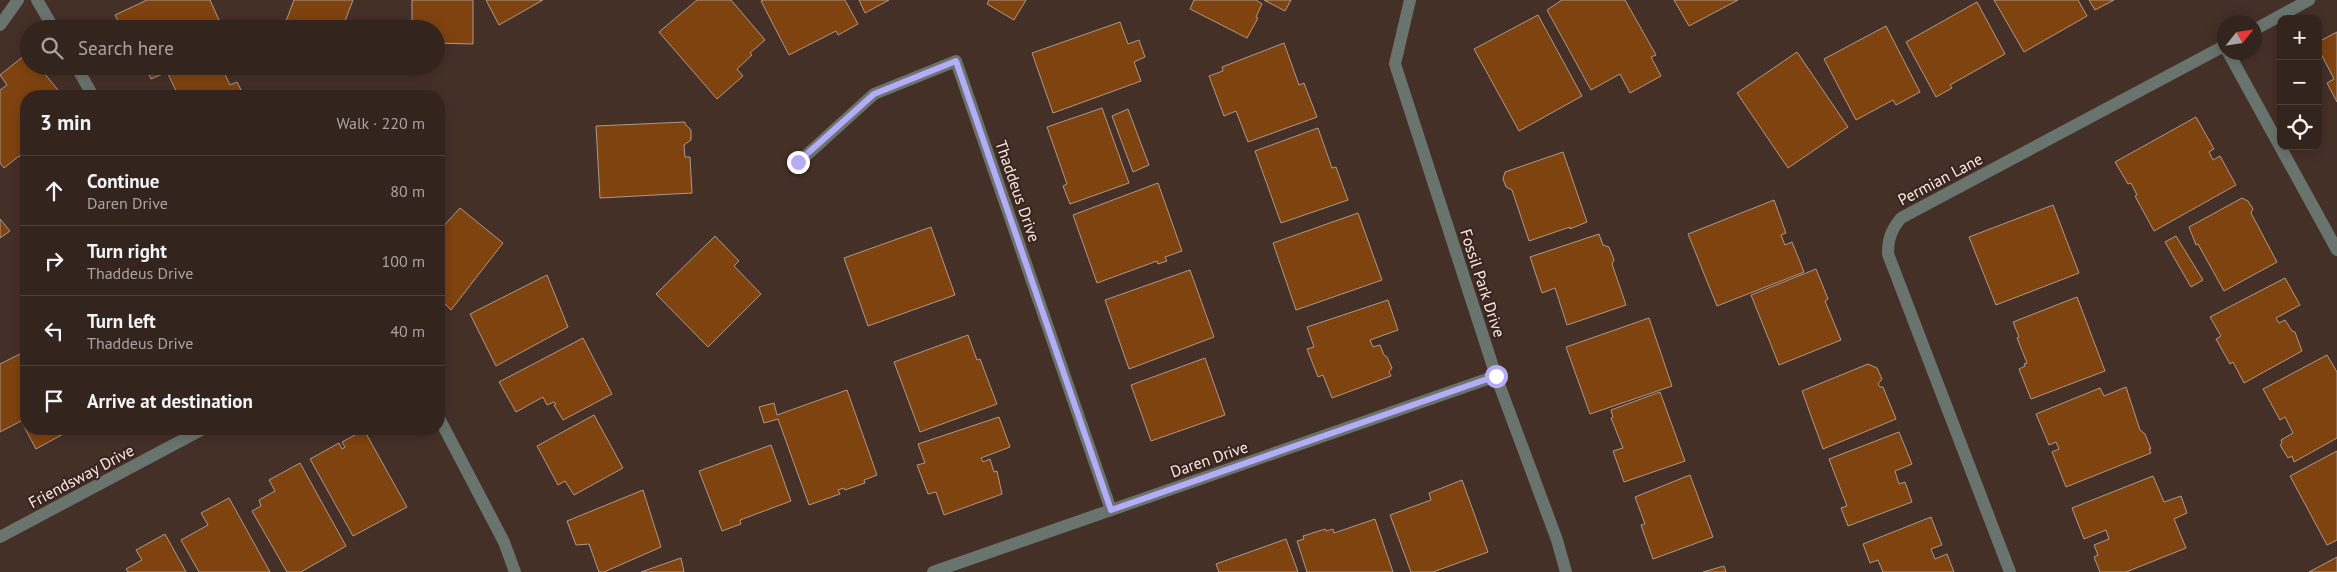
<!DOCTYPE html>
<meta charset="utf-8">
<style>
:root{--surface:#34241e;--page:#3c2c27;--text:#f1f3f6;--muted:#a9a4a4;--line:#4e413c}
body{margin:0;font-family:"PT Sans",sans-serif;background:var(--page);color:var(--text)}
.controls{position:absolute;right:15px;top:15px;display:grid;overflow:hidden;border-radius:10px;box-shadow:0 2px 12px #0003}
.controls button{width:45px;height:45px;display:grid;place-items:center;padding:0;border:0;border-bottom:1px solid var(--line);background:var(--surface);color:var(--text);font:25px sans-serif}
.compass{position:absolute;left:2217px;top:15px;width:45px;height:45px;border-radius:50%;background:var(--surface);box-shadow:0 2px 12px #0003;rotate:60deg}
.stop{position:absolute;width:15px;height:15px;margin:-11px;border:4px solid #b4acf9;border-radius:50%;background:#fff}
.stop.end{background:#b4acf9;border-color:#fff;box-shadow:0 1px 5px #0008}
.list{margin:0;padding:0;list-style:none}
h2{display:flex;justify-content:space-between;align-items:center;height:65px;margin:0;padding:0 20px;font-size:21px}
h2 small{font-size:16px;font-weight:400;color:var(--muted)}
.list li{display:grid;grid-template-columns:32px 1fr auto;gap:15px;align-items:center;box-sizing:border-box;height:70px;padding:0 20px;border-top:1px solid var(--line)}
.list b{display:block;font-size:19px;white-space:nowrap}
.list p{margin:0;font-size:16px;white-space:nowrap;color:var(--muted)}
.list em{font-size:16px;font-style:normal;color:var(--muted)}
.icon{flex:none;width:28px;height:28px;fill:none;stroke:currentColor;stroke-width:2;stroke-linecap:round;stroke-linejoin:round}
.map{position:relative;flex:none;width:2337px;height:572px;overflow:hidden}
.search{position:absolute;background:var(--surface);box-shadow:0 2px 12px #0003;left:20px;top:20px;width:425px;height:55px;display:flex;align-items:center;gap:12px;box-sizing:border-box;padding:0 18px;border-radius:28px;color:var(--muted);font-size:19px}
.panel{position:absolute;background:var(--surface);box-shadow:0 2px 12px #0003;left:20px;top:90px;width:425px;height:345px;border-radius:20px}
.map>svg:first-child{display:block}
</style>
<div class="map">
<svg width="2337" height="572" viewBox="0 0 2337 572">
<rect width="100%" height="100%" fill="#453028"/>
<path fill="#7f430f" stroke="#ae9889" d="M147 0H210L223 29H128L125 23 120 25 115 15Z
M294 0H353L342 29H283Z
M412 0H473V44L436 43V29H412Z
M486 0H543L499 25Z
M697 0H731L765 40 750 53 752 55 737 69 743 76 717 99 659 32Z
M764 0H845L858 24 838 35 836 31 789 55 761 1Z
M859 0H889L865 13Z
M989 0H1026L1014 20 987 4Z
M1194 0H1256L1262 4 1256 17 1258 18 1247 38 1190 9Z
M1264 0H1291L1285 11Z
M1562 0H1625L1656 55 1651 57 1661 76 1630 93 1620 74 1591 90 1547 10Z
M1674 0H1738L1689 26Z
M1994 0H2078L2087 16 2024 52Z
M2089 0H2114L2095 10Z
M1977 2 2005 54 1950 85 1952 88 1936 97 1906 42Z
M1538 15 1582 96 1519 131 1474 49Z
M1120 22 1128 44 1139 40 1145 57 1134 62 1141 81 1053 113 1032 53Z
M1886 26 1920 92 1896 105 1893 100 1856 120 1824 59Z
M2337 32V102L2327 83 2334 79 2318 48V42Z
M1284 43 1299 85 1304 83 1317 117 1248 142 1236 111 1224 116 1209 76 1223 71 1222 67Z
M1797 52 1848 127 1788 168 1737 93Z
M25 55 29 59V66H35L38 70 40 68 63 96H26V165L19 156 4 168 0 163V90L7 85 0 75Z
M145 66H221L230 85 237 82 244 96H170L177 93 167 72 151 79Z
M1102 108 1129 183 1070 204 1063 186 1067 184 1047 127Z
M1128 109 1149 165 1133 172 1112 116Z
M2196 117 2214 149 2209 152 2213 160 2220 156 2236 185 2154 231 2135 196 2137 195 2131 183 2128 184 2115 162Z
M685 122V124L691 130V140L684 145 685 157H690L692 193 600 198 596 126Z
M1318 128 1332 168 1336 167 1348 200 1281 223 1255 151Z
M1563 152 1587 222 1570 229V227L1529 241 1512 190 1506 187 1503 179 1505 172Z
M1158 183 1182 251 1165 257 1167 261 1158 264 1157 261 1097 283 1073 215Z
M2242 198 2248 201 2253 209 2251 213 2277 262 2224 291 2198 244 2196 245 2189 227Z
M1774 200 1786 233 1781 235 1785 245 1792 242 1804 272 1717 306 1688 234Z
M2053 205 2079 273 1996 305 1969 237Z
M460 208 503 243 451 310 439 298V231Z
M1358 213 1382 280 1296 310 1273 243Z
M0 219 10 231 0 238Z
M931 227 955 295 868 326 844 258Z
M1599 234 1603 245 1609 247 1614 260 1612 264 1626 305 1567 325 1555 288 1542 293 1530 257Z
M715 236 739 261 734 266 761 294 708 347 656 294Z
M2176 236 2203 280 2191 287 2165 242Z
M1816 269 1828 299 1825 301 1841 340 1779 365 1751 295Z
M1190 270 1214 337 1129 369 1105 300Z
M547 275 568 327 496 366 470 314Z
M2285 278 2300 305 2276 318 2279 323 2285 320 2292 331 2295 332 2302 351 2244 383 2233 362 2230 364 2216 339 2221 336 2210 317Z
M2077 297 2105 371 2031 399 2019 369 2025 366 2024 364 2027 363 2017 338 2019 337 2013 322Z
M1388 300 1398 330 1370 340 1373 347 1380 345 1384 355 1387 357 1392 368 1389 372 1391 376 1332 398 1323 375 1318 377 1307 349 1314 347 1307 327Z
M1649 318 1672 386 1590 414 1566 347Z
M968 335 977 360 980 359 997 404 920 432 894 362Z
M583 338 612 394 563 420 554 405 556 404 554 402 547 405 543 397 516 412 499 382Z
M24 352 26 355V429H65L67 432 36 449 21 421 0 432V364Z
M2327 355 2337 372V438L2294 462 2292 456 2288 458 2280 445 2282 443 2281 440 2293 433 2285 417 2280 420 2263 389Z
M1205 358 1225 415 1151 441 1131 385Z
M1868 364 1877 368 1882 379 1878 384 1880 387H1883L1896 419 1823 449 1802 391Z
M2126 387 2140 430 2145 434 2151 449H2149L2151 453 2066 487 2052 452 2059 449 2056 442 2049 445 2036 414 2100 388 2104 396Z
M847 390 877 475 864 480 865 483 845 490 844 488 838 490 840 494 809 505 778 419 764 423 759 407 774 403 777 415Z
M1660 392 1685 461 1624 482 1613 451 1623 448 1611 418 1613 417 1611 410Z
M594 415 623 468 574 495 565 481 558 485 537 446Z
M999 417 1010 447 981 458 983 462 990 459 994 472 997 471 1002 494 944 515 936 492 928 494 917 465 925 463 918 444Z
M364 430 407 507 353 536 310 459 339 443 342 449 345 447 342 442Z
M1899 432 1912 464 1895 471 1899 484 1905 482 1912 502 1848 526 1841 508 1847 506 1829 459Z
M771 445 791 501 740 520 741 524 722 531 699 471Z
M2337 451V540L2327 545 2290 476Z
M300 463 346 546 301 572H287L252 511 261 506 259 500 275 491 269 480Z
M1690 475 1713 537 1653 559 1641 525 1645 524 1635 497Z
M2153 476 2164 502 2181 496 2187 513 2174 519 2186 548 2126 572H2100L2094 557 2098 555 2094 545 2109 539 2106 530 2084 539 2072 508Z
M1462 480 1488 552 1433 572H1411L1390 515 1431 500 1429 493Z
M643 490 661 547 604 572H599L589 544 576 545 567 521Z
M229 498 270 572H199L181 540 208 525 201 513Z
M1931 517 1942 545 1931 549 1935 559 1947 554 1954 572H1883L1878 560 1870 563 1863 544Z
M1375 519 1393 572H1307L1297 541 1304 539 1303 536 1325 529 1326 531 1333 529 1334 533Z
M165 534 186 572H128L126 569 142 560 136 550Z
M1286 539 1298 572H1219L1216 564Z
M2337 557V572H2309Z
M681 558 684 572H641Z
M1724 566 1726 572H1703Z"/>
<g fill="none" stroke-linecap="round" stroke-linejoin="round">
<path stroke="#6a746e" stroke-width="12" d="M37 0 54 29
M1410 0 1395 64 1496 376 1557 540 1566 572
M0 25 18 0
M2254 30 2309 0
M2228 52 2337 250
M76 66 93 96
M799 162 874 94 956 61 1111 510
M439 418 504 542 515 572
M0 537 203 429
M933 572 1496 376
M2010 572 1888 254C1888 239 1891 230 1901 218L2224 46"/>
</g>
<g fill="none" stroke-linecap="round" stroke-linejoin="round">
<path stroke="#b4acf9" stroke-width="6" d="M798 162 874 94 956 61 1111 510 1496 376"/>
</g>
<g text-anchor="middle" stroke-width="4.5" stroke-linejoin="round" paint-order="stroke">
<g font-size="16" fill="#faece7" stroke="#3a261f">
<text transform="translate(1940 179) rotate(-28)" y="6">Permian Lane</text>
<text transform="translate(1018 191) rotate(71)" y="6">Thaddeus Drive</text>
<text transform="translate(1483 283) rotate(72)" y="6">Fossil Park Drive</text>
<text transform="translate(1209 459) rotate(-19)" y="6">Daren Drive</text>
<text transform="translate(81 476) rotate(-28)" y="6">Friendsway Drive</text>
</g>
</g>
</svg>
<div class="controls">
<button>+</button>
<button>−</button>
<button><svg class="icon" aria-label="locate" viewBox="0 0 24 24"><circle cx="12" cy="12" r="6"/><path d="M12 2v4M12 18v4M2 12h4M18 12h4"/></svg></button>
</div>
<svg class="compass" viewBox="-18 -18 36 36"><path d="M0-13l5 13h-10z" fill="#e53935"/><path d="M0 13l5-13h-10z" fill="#a9a4a4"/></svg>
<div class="stop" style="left:1496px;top:376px"></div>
<div class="stop end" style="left:798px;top:162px"></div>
<div class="search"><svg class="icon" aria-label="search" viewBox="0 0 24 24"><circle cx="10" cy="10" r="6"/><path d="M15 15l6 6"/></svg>Search here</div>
<section class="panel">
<h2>3 min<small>Walk · 220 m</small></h2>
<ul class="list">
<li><svg class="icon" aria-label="ahead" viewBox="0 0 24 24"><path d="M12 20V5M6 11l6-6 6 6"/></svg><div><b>Continue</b><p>Daren Drive</p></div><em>80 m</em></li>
<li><svg class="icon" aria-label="right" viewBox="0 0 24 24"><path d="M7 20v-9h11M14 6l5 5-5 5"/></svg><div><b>Turn right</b><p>Thaddeus Drive</p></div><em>100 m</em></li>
<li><svg class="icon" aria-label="left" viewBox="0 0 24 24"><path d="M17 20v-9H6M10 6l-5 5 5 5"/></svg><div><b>Turn left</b><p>Thaddeus Drive</p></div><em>40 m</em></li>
<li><svg class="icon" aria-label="arrive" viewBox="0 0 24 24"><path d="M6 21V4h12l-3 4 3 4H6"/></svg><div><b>Arrive at destination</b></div></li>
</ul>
</section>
</div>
